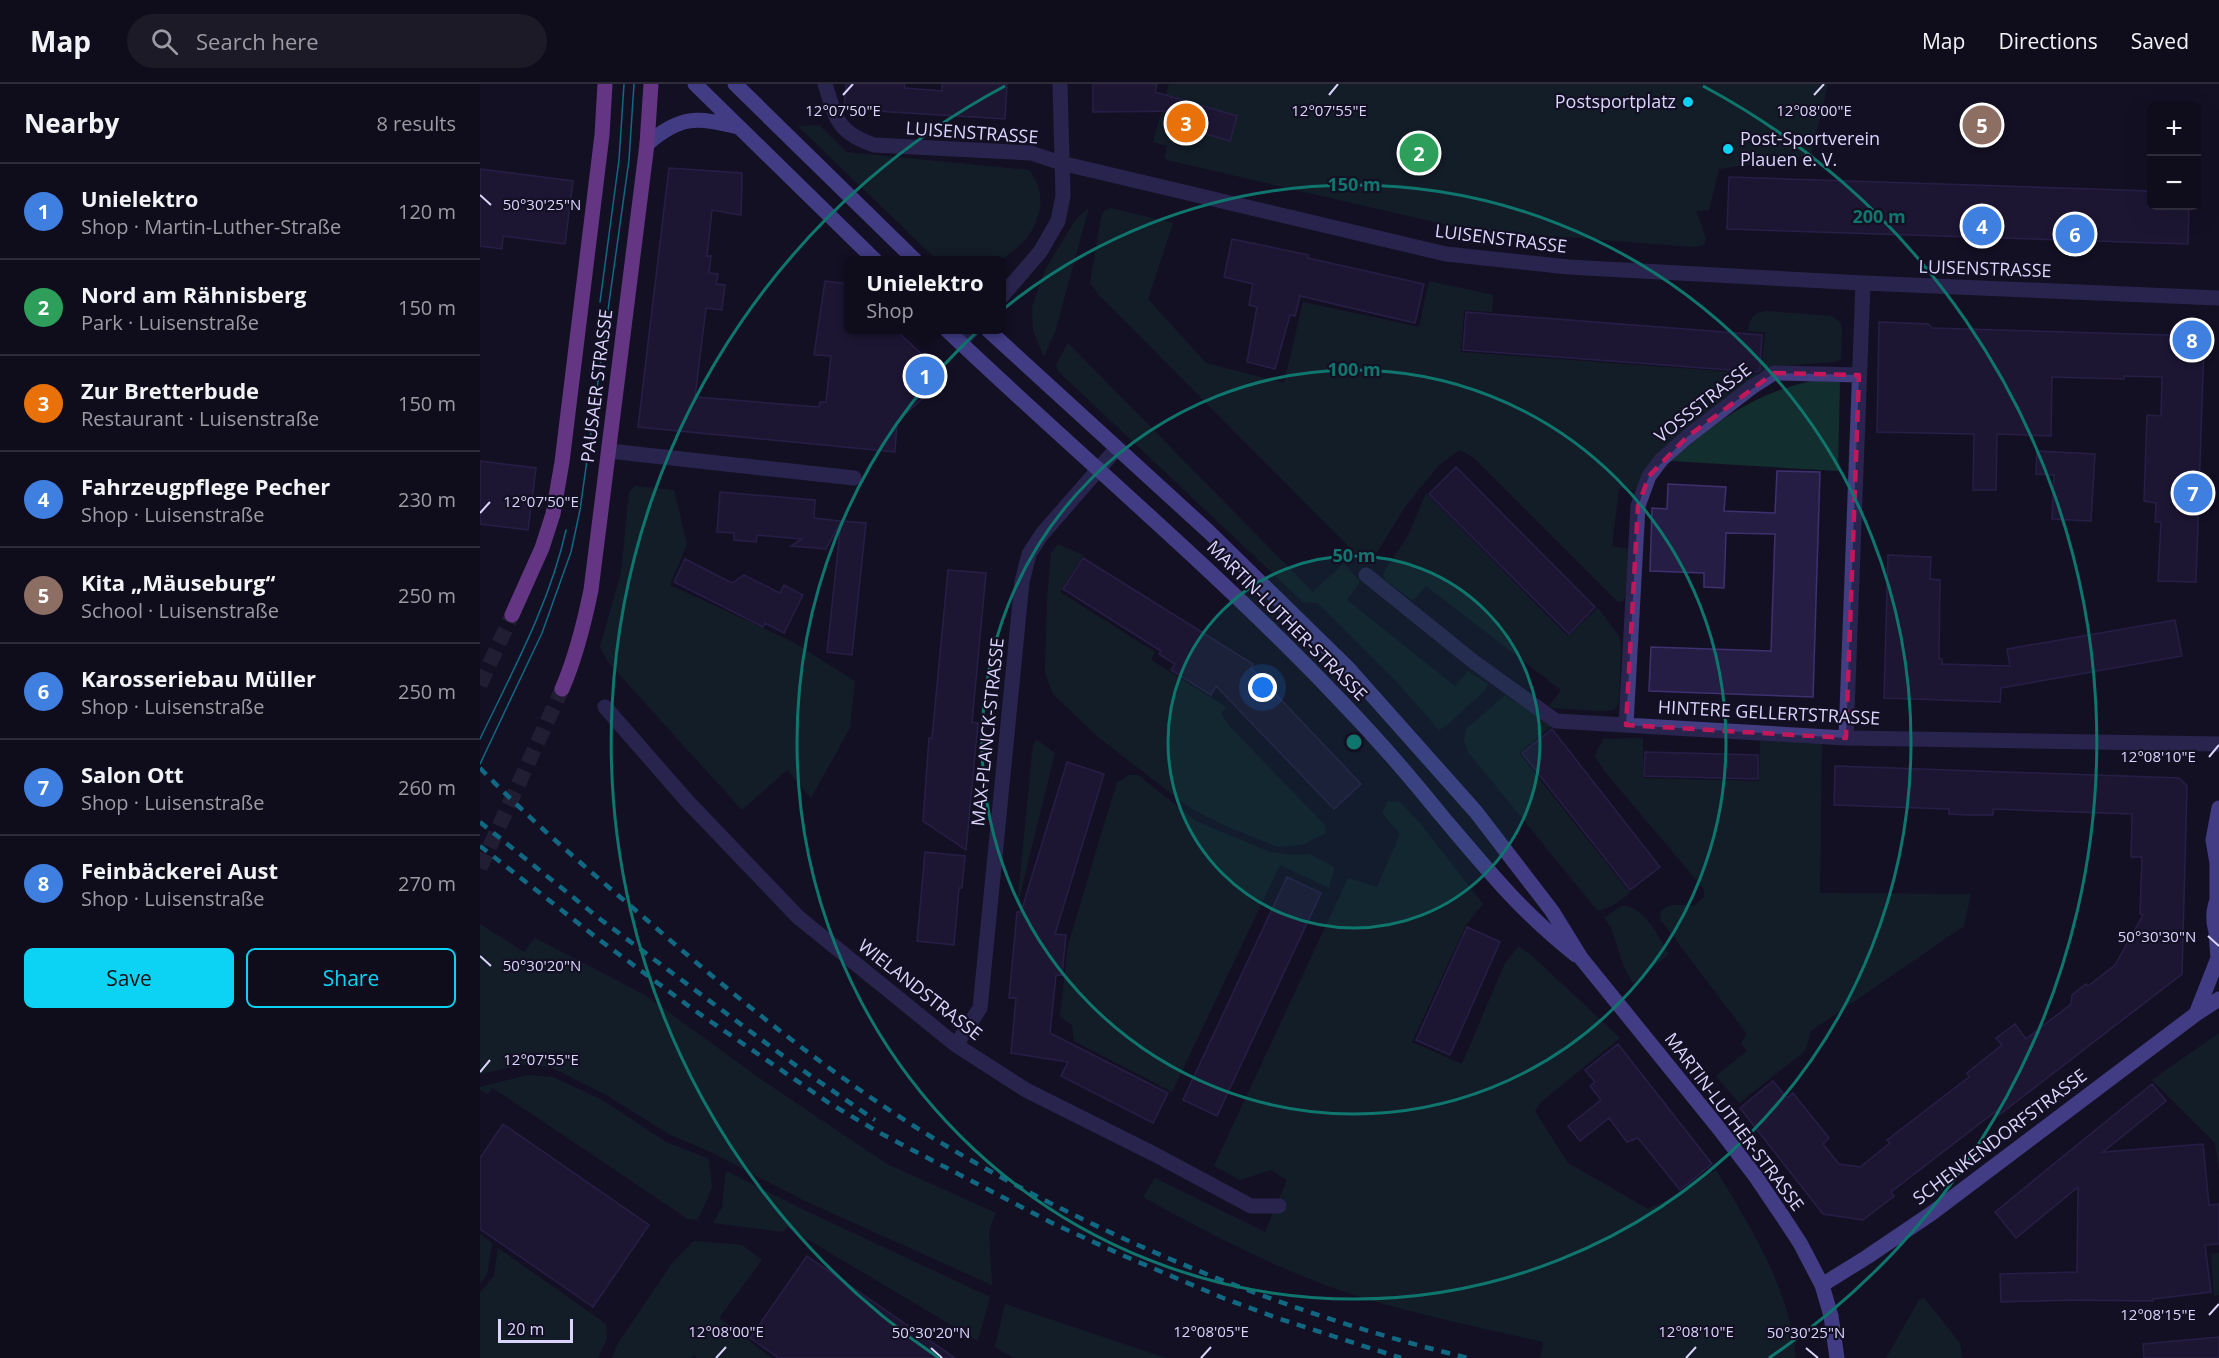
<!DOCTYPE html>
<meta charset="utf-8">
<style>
:root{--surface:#0f0c1b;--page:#1d1a28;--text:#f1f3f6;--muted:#9b9ba3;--line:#2f2c3a;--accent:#0cd3f3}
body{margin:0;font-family:"Open Sans",sans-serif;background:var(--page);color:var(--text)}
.controls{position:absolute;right:18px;top:18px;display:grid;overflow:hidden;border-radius:9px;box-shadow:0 6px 24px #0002}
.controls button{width:54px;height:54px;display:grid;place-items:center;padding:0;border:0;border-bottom:2px solid var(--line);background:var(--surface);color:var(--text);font:30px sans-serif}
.scale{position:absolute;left:18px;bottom:15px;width:75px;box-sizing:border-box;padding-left:6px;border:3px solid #dbd5fd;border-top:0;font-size:16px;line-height:21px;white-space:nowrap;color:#dbd5fd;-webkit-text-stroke:4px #141024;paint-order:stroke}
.you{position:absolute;left:783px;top:604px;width:21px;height:21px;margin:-15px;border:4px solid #fff;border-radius:50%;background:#1a73e8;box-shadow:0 0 0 9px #1a73e833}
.badge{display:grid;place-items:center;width:39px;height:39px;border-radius:50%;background:var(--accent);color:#fff;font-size:20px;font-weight:700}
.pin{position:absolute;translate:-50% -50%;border:3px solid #fff;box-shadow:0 2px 6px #0006}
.popup{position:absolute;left:364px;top:172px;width:162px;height:78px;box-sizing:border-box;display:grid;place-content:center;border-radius:9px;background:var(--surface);filter:drop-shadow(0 2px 4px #0005);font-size:20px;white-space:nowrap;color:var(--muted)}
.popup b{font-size:22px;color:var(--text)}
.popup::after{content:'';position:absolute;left:50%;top:100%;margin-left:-12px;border:12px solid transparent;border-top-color:var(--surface)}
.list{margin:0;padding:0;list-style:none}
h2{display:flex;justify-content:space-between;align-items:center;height:78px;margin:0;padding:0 24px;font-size:26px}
h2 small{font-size:20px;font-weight:400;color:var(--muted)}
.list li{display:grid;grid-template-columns:39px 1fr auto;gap:18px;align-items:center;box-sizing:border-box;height:96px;padding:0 24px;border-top:2px solid var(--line)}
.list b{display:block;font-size:22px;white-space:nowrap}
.list p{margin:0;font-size:20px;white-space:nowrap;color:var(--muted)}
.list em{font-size:20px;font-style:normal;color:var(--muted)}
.actions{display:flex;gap:12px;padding:18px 24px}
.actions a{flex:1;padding:14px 0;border:2px solid var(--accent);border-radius:9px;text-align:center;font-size:21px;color:var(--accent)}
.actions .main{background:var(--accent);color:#111}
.icon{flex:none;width:33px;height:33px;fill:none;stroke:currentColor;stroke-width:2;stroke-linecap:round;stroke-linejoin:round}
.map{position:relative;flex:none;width:1739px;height:1274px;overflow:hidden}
header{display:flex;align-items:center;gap:36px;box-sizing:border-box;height:84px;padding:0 30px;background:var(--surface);border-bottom:2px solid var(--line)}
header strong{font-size:28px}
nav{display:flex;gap:33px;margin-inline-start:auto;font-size:21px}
.search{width:420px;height:54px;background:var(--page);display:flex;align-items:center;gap:15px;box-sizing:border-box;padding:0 21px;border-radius:33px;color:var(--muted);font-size:22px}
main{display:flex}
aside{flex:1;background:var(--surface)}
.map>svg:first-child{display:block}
</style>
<header>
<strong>Map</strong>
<div class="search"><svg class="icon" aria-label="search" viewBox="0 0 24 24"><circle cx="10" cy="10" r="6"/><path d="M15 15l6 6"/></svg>Search here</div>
<nav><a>Map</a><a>Directions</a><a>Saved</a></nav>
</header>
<main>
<aside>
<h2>Nearby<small>8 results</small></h2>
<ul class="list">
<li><span class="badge" style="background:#3f7fe0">1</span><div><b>Unielektro</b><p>Shop · Martin-Luther-Straße</p></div><em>120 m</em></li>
<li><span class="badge" style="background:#2e9e5b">2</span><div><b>Nord am Rähnisberg</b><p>Park · Luisenstraße</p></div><em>150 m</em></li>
<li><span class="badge" style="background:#e8710a">3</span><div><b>Zur Bretterbude</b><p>Restaurant · Luisenstraße</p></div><em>150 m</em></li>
<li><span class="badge" style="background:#3f7fe0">4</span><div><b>Fahrzeugpflege Pecher</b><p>Shop · Luisenstraße</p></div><em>230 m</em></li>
<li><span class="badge" style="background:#8d6e63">5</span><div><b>Kita „Mäuseburg“</b><p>School · Luisenstraße</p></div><em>250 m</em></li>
<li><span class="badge" style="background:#3f7fe0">6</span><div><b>Karosseriebau Müller</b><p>Shop · Luisenstraße</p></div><em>250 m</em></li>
<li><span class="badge" style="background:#3f7fe0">7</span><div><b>Salon Ott</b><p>Shop · Luisenstraße</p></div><em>260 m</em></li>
<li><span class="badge" style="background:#3f7fe0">8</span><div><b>Feinbäckerei Aust</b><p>Shop · Luisenstraße</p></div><em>270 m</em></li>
</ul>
<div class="actions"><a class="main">Save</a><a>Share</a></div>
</aside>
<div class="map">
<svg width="1739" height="1274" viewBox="0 0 1739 1274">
<rect width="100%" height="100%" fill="#141024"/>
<path fill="#132e2e" d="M689 0H1348L1331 71 1239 85 1229 126 1216 127 1226 154 1224 161 1214 163 995 146 950 137 687 76 685 73 687 62 673 58Z
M339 41 366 68 549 86C567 108 562 133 546 155 539 163 529 170 521 176H457L318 42Z
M609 123 576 245 564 273 553 246 552 223 565 186 594 138Z
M631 124 693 139 668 215 726 279 804 299 823 218 939 243 949 197 1013 211 1012 228 984 226 981 268 1281 290 1285 248 1268 247C1271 234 1272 229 1286 227L1352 232 1360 238 1362 245 1361 275 1355 278 1298 282 1156 406 1139 404 1132 462 1149 465 1145 513 1143 518 1137 517 993 373 980 366 960 380 927 420 894 473 886 477 879 473 620 212 610 199 621 134 624 127Z
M588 259 833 508 864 479 880 498 867 516 975 602 988 587 1008 600 1006 605 966 642 959 646 915 596 838 519 823 518 578 287 576 281Z
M1332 297 1360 298 1358 387 1191 377C1234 338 1275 309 1332 297Z
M155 402 194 406 207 460 190 501 313 558 375 597 370 644 331 714 307 686 262 726 128 578 120 563 141 489 149 408Z
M946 409 1088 552 1118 524 1139 552 1141 563 1139 619 1134 626 1120 627 1073 624 1069 622 1081 606 946 502 933 517 906 497 903 492 906 484 928 452Z
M578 460 603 471 580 508 675 568 671 576 746 623 741 630 750 643 845 741 846 749 822 761 798 763 745 742 710 724 618 653 573 610 565 588 567 517 571 469Z
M1025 611 1072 642 1039 669 1150 809 1134 821 1118 827 988 668 984 656 986 645Z
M1163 654V694L1279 697 1280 657 1342 658 1340 809 1491 810 1484 842 1331 947 1325 967 1259 1019 1236 992 1267 967 1261 959 1267 950 1180 835C1179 817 1202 821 1214 822L1224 813V805L1127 690 1115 673 1117 666 1124 655Z
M557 656 575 669 537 823 553 660Z
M649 691H658L716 737 790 768 814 771 829 770 853 782 854 787 849 804 800 781 692 1008 594 957 592 941 580 933 588 861 629 724 637 699Z
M908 717 920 718 940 739 1003 820 986 841 932 958 982 980 1025 879 1038 863 1049 869 1140 954 1062 1017 1055 1027 1088 1079 1168 1125 1195 1113 1236 1086C1271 1144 1310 1205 1316 1274H1060L1063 1258C1003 1244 943 1232 884 1214 808 1191 732 1151 663 1113L675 1094 785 1148 807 1096 791 1086 760 1096 734 1082 868 794 897 803 920 750 902 729Z
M1142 822C1164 821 1179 854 1189 870L1153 899 1144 883 1131 843 1124 834Z
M0 840 44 868 55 854 165 911 282 996 407 1080 516 1129 509 1147 512 1201 323 1116 233 1069 189 1050 128 1012 71 983 44 981 0 990Z
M1739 949V1087L1735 1059 1672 996Z
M48 991 73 993 124 1017 186 1058 229 1075 232 1104 218 1136 208 1135 13 1004 7 1010 0 1006V1003Z
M246 1087 320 1124 510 1213 498 1257 307 1143 303 1148 233 1139 242 1123Z
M0 1150 12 1159 7 1191 0 1199Z
M214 1157 262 1161 282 1176 239 1234 292 1274H217L214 1271 211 1274H132L137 1261 193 1178Z
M18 1164 126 1240 127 1254 118 1274H0V1209L14 1192Z
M1739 1169V1211L1734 1212 1731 1170Z
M1444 1214 1480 1259 1482 1274H1406L1439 1216Z
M525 1220 686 1274H534L515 1263Z"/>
<path fill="#261d45" stroke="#3f306f" stroke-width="1.5" d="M366 0H425L424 4 462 7V0H527L525 35 364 25Z
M613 0H677L675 8 757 32 750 57 699 42 704 27 613 28Z
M189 84 262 89 261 131 232 126 227 172H231L229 189 238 190 236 200 245 201 242 226 226 224 215 313 339 323 340 318H346L351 272 334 271 345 197 362 199 369 204V246H406V249H419L449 277 447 311 417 337 415 368 158 343Z
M0 85 93 97 85 160 23 152 22 165 0 162Z
M1249 93 1671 107V122H1709L1708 160 1247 145Z
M752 155 829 171 828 174 944 200 935 239 820 212 815 232 810 231 795 285 767 278 777 223 769 221 773 200 744 193Z
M986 228 1282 251 1280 287 1277 288 983 266Z
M1399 238 1448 240 1452 244 1718 252 1724 259 1716 498 1678 497 1681 438H1675L1676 419 1664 417 1667 331 1681 332 1682 293 1644 292V295L1572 293 1571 352 1517 350 1516 406H1493L1494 350 1397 348Z
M1557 367 1615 370 1611 437 1572 435 1574 391 1556 390Z
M0 377 56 384 48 446 0 440Z
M976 383 1115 523 1089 550 949 410Z
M1297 387 1340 388 1333 613 1169 607 1171 563 1291 567 1295 450 1246 449 1244 504 1224 503V489L1170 487 1172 424 1187 425 1188 400 1246 403 1244 427 1295 429Z
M240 408 335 416 334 434 361 437 346 465 311 462 322 455 277 451 276 458 254 456V449L237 448Z
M361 437 386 439 372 571 347 568Z
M1408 471 1451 473 1450 495 1460 496 1459 575H1462V580L1530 582 1527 565 1695 536 1702 572 1521 604 1520 618 1404 614Z
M603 474 773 580 771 584 881 700 854 725 736 602 731 611 691 586 695 580 679 570 681 567 583 505Z
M205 475 252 499 264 491 300 509 304 501 323 511 304 549 285 539 283 543 194 498Z
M468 486 506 489 492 638 498 639 486 766 443 737 449 654H452Z
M1072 645 1180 783 1150 806 1042 669Z
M1165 668 1278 671V695L1164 692Z
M587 678 624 690 575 850 586 851 582 891H576L570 949 688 1009 673 1039 581 992 588 978 531 969 536 914H529L537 828H541Z
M1355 682 1699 694 1707 702 1702 890 1519 1031 1516 1027 1411 1108 1414 1112 1383 1136 1343 1130 1260 1024 1293 997 1307 1014 1313 1009 1349 1054 1343 1060 1359 1080 1380 1083 1410 1059 1407 1056 1489 993 1487 989 1522 961 1516 954 1535 940 1546 955 1591 920 1592 911 1606 900 1608 902 1635 881 1663 831 1660 830 1662 773H1651L1652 730 1513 725V731H1487L1469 730V725L1354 721Z
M445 768 485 772 482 804H479L474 861 437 857Z
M807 793 841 809 737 1032 703 1016Z
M987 843 1020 858 970 971 936 956Z
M1138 960 1232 1080 1200 1106 1158 1054 1147 1058 1129 1034 1100 1057 1088 1042 1121 1016 1110 1002 1115 998 1105 986Z
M1672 1000 1686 1017 1623 1068 1723 1060 1729 1121 1739 1120V1160L1725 1161 1731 1208 1673 1215V1217L1594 1216 1521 1218 1520 1190 1597 1188 1598 1103 1536 1154 1515 1128Z
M23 1040 169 1141 113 1223 0 1145V1074Z
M327 1172 385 1212 475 1274H299L270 1254Z
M1739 1253V1274H1664L1663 1260Z"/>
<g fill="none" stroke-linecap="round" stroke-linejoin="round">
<path stroke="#322e45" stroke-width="15" stroke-dasharray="15 8" stroke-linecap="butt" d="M0 601 32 531
M0 784 82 605"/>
<path stroke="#423d81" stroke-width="15" d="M345 0C356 34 356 48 394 61L551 69 581 79 966 170 1088 183 1383 199 1739 214
M522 212 560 168 578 137 583 112 580 0
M481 258 492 246
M129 367 374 394
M886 491 994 578 1076 637 1366 654 1739 660
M125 623 208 718 318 833 476 961 546 1006 674 1070 771 1122H799
M1146 641 1158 422 1169 392 1181 376 1207 353 1272 303 1294 289 1379 291
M1366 654 1383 199
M476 961 500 924 542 498 549 470 562 450 637 364"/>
<path stroke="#7971f8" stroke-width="15" d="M215 0 395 176
M255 0 435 176
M167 60C201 31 216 33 258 43
M467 246C596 369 733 483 856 612 893 650 928 690 961 731 1006 784 1041 828 1096 871
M508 246 729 448 867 583 996 728 1072 827 1101 874 1237 1042 1276 1093 1303 1133 1320 1159 1342 1201 1351 1232 1357 1274
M1739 812C1732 825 1732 841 1739 854
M1737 815V779L1733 756 1739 724
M1716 930 1738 874 1736 848
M1342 1201 1387 1173 1452 1129 1716 930 1739 915"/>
<path stroke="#c562f7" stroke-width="15" d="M32 531 62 464 73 430 82 378 122 51 125 0
M82 605C96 573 104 540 111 506L167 60 171 0"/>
<path stroke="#0cd3f3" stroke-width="1.5" d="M120 218 139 76 144 0
M0 655C32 588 70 519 86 446
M0 680 62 549 91 468 100 426 149 76 154 0"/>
<path stroke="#0cd3f3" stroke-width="4.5" stroke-dasharray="9 8" stroke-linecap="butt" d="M0 684C50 736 105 783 160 830 257 915 357 997 468 1063 629 1158 807 1230 988 1274
M0 738 120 835 318 983 395 1036
M0 762 117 854 214 926 349 1019 400 1049 572 1139 642 1171 743 1214 800 1235 921 1274"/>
</g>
<path d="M0 0H1739V1274H0ZM1294 289 1379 291 1366 654 1146 641 1158 422 1169 392 1207 353Z" fill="#141024" fill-opacity=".55" fill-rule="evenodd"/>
<path fill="none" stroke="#c2185b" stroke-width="4.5" stroke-dasharray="12 8" stroke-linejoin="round" d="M1294 289 1379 291 1366 654 1146 641 1158 422 1169 392 1207 353Z"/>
<path fill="none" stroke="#dbd5fd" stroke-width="2" d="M363 11 373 0M849 11 858 0M1334 11 1344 0M0 111 11 121M0 429 10 418M1729 673 1739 661M1728 852 1739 862M0 872 11 882M0 988 10 976M1729 1231 1739 1220M451 1264 462 1274M1326 1264 1338 1274M236 1274 246 1263M721 1274 731 1263M1206 1274 1216 1263"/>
<circle cx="874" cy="658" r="186" fill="#0f766e" fill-opacity=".12"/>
<g fill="none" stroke="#0f766e" stroke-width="3">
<circle cx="874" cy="658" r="186"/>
<circle cx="874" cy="658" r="372"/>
<circle cx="874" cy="658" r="557"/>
<path d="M459 1274A743 743 0 0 1 525 2M1223 2A743 743 0 0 1 1289 1274"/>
</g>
<g fill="#0cd3f3" stroke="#141024" stroke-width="2">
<circle cx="1208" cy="18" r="6"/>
<circle cx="1248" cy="65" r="6"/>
</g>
<g text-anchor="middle" stroke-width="4.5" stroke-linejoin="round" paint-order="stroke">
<g font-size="18" fill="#dbd5fd" stroke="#141024" text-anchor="end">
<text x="1196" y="24">Postsportplatz</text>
<text x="1260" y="61" text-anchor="start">Post-Sportverein<tspan x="1260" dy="21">Plauen e. V.</tspan></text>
</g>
<g font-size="18" fill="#dbd5fd" stroke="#141024">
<text transform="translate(492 49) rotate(4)" y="6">LUISENSTRASSE</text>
<text transform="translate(1021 155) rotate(7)" y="6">LUISENSTRASSE</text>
<text transform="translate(1505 185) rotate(2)" y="6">LUISENSTRASSE</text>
<text transform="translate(117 302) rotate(-83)" y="6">PAUSAER STRASSE</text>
<text transform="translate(1223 319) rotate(-38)" y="6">VOSSSTRASSE</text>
<text transform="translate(807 537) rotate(45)" y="6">MARTIN-LUTHER-STRASSE</text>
<text transform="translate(1289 629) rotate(3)" y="6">HINTERE GELLERTSTRASSE</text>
<text transform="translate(508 648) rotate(-84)" y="6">MAX-PLANCK-STRASSE</text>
<text transform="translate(440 906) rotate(38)" y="6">WIELANDSTRASSE</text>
<text transform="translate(1254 1038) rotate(53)" y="6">MARTIN-LUTHER-STRASSE</text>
<text transform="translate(1520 1053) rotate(-37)" y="6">SCHENKENDORFSTRASSE</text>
</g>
</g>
<g font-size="15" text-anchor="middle" fill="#dbd5fd" stroke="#141024" stroke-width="4.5" stroke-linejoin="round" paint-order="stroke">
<text x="363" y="32">12°07'50"E</text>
<text x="849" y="32">12°07'55"E</text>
<text x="1334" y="32">12°08'00"E</text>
<text x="62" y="126">50°30'25"N</text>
<text x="61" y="423">12°07'50"E</text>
<text x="1678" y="678">12°08'10"E</text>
<text x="1677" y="858">50°30'30"N</text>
<text x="62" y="887">50°30'20"N</text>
<text x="61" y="981">12°07'55"E</text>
<text x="1678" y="1236">12°08'15"E</text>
<text x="246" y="1253">12°08'00"E</text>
<text x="731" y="1253">12°08'05"E</text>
<text x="1216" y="1253">12°08'10"E</text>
<text x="451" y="1254">50°30'20"N</text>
<text x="1326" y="1254">50°30'25"N</text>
</g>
<circle cx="874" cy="658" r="9" fill="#0f766e" stroke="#141024" stroke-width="3"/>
<g font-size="18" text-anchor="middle" font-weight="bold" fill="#0f766e" stroke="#141024" stroke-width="4.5" stroke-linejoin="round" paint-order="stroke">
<text x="874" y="107">150 m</text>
<text x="1399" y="139">200 m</text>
<text x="874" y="292">100 m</text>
<text x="874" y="478">50 m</text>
</g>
</svg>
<div class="controls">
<button>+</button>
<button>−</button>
</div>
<div class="scale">20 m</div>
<div class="you"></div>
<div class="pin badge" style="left:445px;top:292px;background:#3f7fe0">1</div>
<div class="popup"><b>Unielektro</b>Shop</div>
<div class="pin badge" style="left:939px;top:69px;background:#2e9e5b">2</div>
<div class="pin badge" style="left:706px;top:39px;background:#e8710a">3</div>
<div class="pin badge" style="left:1502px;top:142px;background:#3f7fe0">4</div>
<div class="pin badge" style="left:1502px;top:41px;background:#8d6e63">5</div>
<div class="pin badge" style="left:1595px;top:150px;background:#3f7fe0">6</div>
<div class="pin badge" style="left:1713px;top:409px;background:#3f7fe0">7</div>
<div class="pin badge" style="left:1712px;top:256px;background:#3f7fe0">8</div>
</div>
</main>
